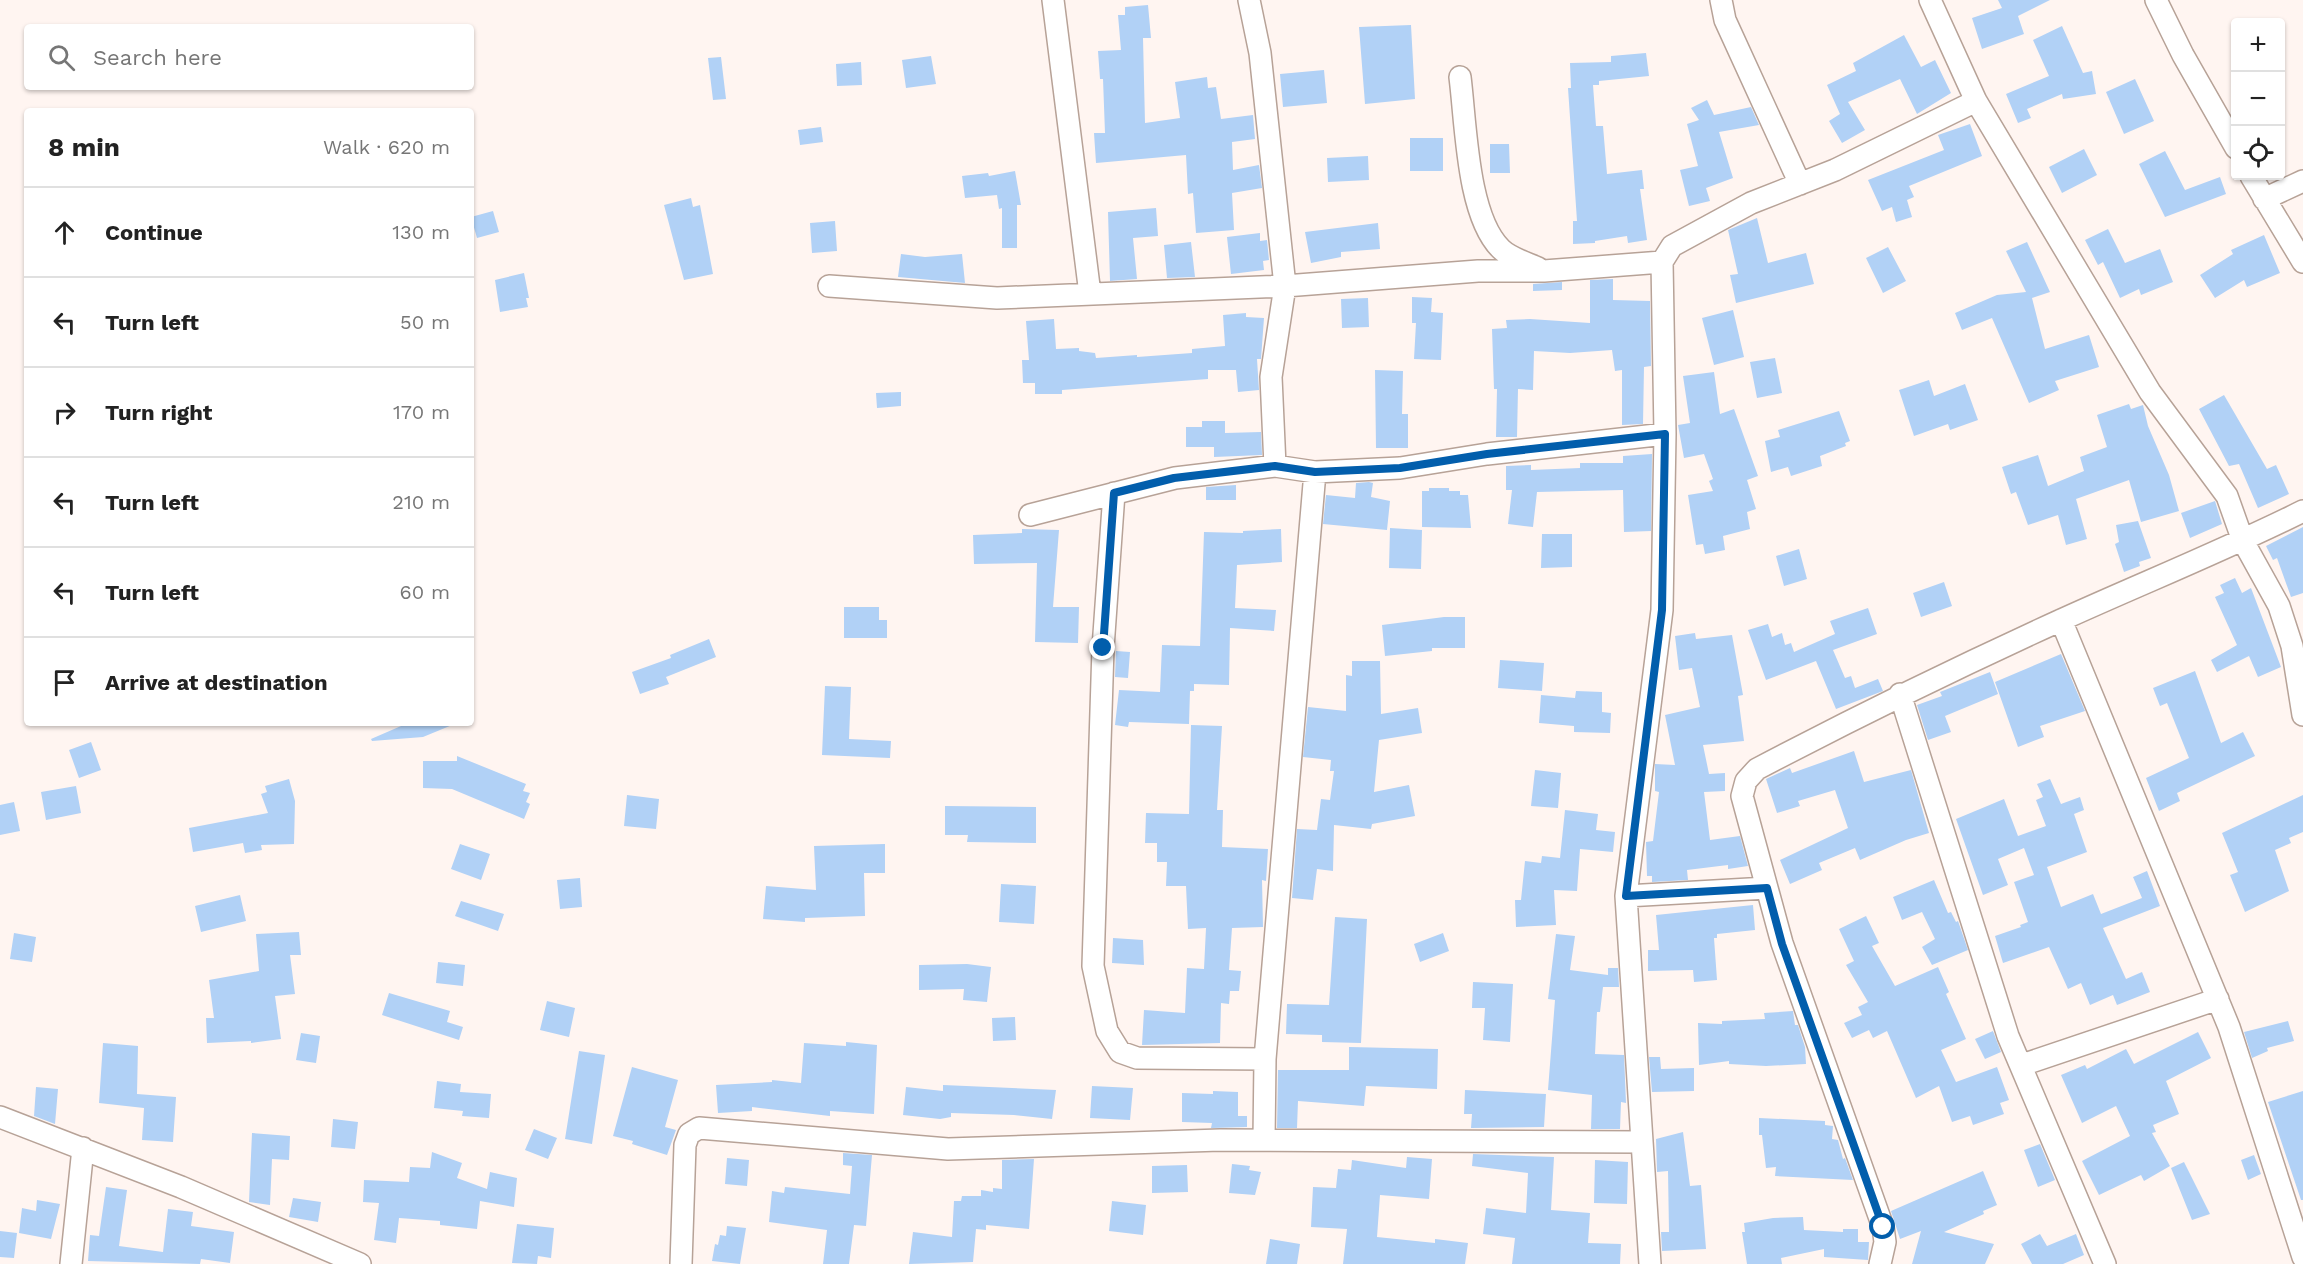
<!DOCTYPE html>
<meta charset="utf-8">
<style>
:root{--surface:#fff;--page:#f2f2f2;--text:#222;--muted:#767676;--line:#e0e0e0}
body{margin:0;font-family:"Work Sans",sans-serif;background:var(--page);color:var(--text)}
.controls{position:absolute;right:18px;top:18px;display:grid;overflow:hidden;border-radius:6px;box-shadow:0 2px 4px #0004}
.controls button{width:54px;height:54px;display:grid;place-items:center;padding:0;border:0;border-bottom:2px solid var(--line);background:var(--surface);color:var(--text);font:30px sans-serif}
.stop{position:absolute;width:18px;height:18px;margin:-14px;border:4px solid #025eac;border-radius:50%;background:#fff}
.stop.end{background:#025eac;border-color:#fff;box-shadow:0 2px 6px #0008}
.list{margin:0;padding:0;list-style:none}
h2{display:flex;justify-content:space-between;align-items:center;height:78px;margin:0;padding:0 24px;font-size:26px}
h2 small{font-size:20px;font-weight:400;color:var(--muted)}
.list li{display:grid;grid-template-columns:39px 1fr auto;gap:18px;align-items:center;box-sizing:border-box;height:90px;padding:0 24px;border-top:2px solid var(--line)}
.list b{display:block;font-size:22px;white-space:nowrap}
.list em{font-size:20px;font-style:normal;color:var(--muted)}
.icon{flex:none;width:33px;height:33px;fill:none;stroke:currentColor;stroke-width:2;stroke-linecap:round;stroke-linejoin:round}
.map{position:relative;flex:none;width:2303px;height:1264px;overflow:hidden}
.search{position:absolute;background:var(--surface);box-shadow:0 2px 4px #0004;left:24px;top:24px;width:450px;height:66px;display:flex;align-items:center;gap:15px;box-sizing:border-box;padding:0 21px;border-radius:6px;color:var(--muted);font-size:22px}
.panel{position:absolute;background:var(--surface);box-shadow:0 2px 4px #0004;left:24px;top:108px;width:450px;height:618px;border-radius:6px}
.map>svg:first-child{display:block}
</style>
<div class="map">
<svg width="2303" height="1264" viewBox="0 0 2303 1264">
<rect width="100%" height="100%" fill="#fff5f1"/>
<path fill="#b1d1f6" d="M1998 0H2050L2018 16 2024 34 1982 49 1972 18 2002 8Z
M1148 5 1151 38H1143L1145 123 1180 118 1175 82 1207 77 1208 88 1216 87 1221 119 1253 115 1255 139 1232 142 1233 170 1259 165 1262 188 1232 193 1234 230 1196 233 1193 193 1188 194 1186 155 1096 163 1094 133H1105L1103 79H1100L1098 51 1121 50 1118 15H1125V7Z
M1411 25 1415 99 1365 104 1359 27Z
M2062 26 2083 73 2092 71 2096 94 2063 99 2062 94 2027 109 2031 118 2018 123 2006 94 2049 76 2033 40Z
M1904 35 1921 67 1935 60 1951 93 1917 114 1900 79 1848 102 1865 130 1842 143 1829 121 1840 114 1827 85 1856 71 1853 63Z
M1646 53 1649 76 1599 81V85H1593L1596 126H1603L1607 174 1642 170 1644 189H1640L1647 240 1628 243 1627 236 1595 241V243L1573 244V221H1577L1568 88H1571L1570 63 1611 62V56Z
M931 56 936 84 906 88 902 60Z
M721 57 726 99 713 100 708 58Z
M861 62 862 85 837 86 836 64Z
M1324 70 1327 103 1283 107 1280 74Z
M2135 79 2154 121 2124 134 2106 92Z
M1707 100 1714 115 1751 107 1759 125 1719 132 1733 178 1706 188 1710 201 1689 206 1680 170 1698 166 1687 124 1699 120 1691 108Z
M1970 124 1982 156 1909 186 1914 197 1907 200 1912 217 1896 222 1892 207 1882 211 1868 180 1944 150 1938 135Z
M821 127 823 142 800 145 798 130Z
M1410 138H1443V171H1410Z
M1490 144H1509L1510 173H1490Z
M2084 149 2097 175 2062 193 2049 167Z
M2165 151 2185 190 2220 177 2226 194 2165 217 2139 164Z
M1368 156 1369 180 1328 182 1327 158Z
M1015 171 1021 205H1017V248H1002V208L999 209 997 195 965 198 962 176 988 173 989 176Z
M691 198 693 207 700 205 713 274 684 280 664 205Z
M1156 208 1158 236 1133 238 1137 279 1110 281 1108 212Z
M493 211 499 232 477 238 471 217Z
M1757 218 1768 263 1806 253 1814 284 1736 303 1730 275 1738 274 1728 230Z
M835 221 837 251 812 253 810 223Z
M1378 223 1380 249 1341 252V257L1311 263 1305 232Z
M2108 229 2125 263 2160 249 2173 282 2141 295 2139 289 2120 298 2103 262 2098 265 2085 240Z
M1260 233V241L1267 240 1269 260 1263 261 1264 270 1231 274 1227 237Z
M2264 235 2280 273 2247 287 2244 280 2215 298 2200 275 2233 254 2231 250Z
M1191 242 1195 277 1167 278 1164 245Z
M2027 242 2050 292 2032 298 2045 349 2089 335 2099 367 2055 381 2059 390 2029 403 1992 318 1962 330 1955 313 1997 295 2026 292 2006 251Z
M1888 247 1906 281 1883 293 1866 258Z
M901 254 925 257 962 254 965 283 898 277Z
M524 273 529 298H526L528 307 500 312 495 280Z
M1613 279V300L1650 301 1651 366 1644 367 1643 424 1622 425V370L1615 371 1612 350 1570 353 1534 351 1533 390 1518 389 1517 437H1496L1497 389H1494L1492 329 1507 328 1506 320 1530 319 1590 323V280Z
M1562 282V290L1533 291V284Z
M1412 297 1432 298 1431 312 1443 313 1441 360 1414 359 1416 323H1412Z
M1368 298 1369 327 1342 328 1341 299Z
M1733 310 1744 357 1714 365 1702 318Z
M1246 313V317L1264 318 1261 359H1257L1259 390 1238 392 1236 370H1208V379L1062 390V394H1035V383H1023L1022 360H1029L1026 321 1054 319 1056 349 1079 348V351L1095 353 1096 358 1137 355V357L1192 353V349L1225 346 1223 315Z
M1775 358 1782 393 1757 398 1750 362Z
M1375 370 1403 371 1402 414H1408V448H1376Z
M1714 372 1720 414 1734 409 1758 476 1747 480 1756 509 1747 512 1750 529 1723 536 1725 550 1705 554 1703 544 1696 545 1688 495 1713 491 1709 481 1713 479 1704 454 1684 458 1678 425 1690 423 1683 376Z
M1929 380 1934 396 1965 384 1978 420 1950 430 1948 424 1914 436 1899 390Z
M901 392V406L877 408 876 393Z
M2224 395 2267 469 2276 465 2289 494 2258 508 2239 464 2229 466 2199 409Z
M2129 404 2131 409 2143 405 2148 426 2169 475 2179 511 2141 522 2129 480 2076 499 2087 539 2066 545 2058 515 2028 525 2016 492 2011 494 2002 467 2038 455 2048 486 2084 471 2080 457 2107 447 2097 415Z
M1839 411 1850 441 1845 443 1846 446 1820 456 1822 466 1791 476 1788 467 1771 472 1765 441 1780 437 1778 430Z
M1202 421H1225V433L1261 432 1262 455 1214 457V447H1186V427H1202Z
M1652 454 1651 531 1624 532 1623 490 1537 492 1533 527 1508 524 1512 490H1506V466L1531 465V470L1580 468V463H1623V456Z
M1369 482 1373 483 1371 497 1390 501 1387 530 1323 524 1326 495 1355 498 1356 483Z
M1236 485V500H1206V487Z
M1429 488H1449V491H1460V495H1468L1471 528 1422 527V491H1429Z
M2215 501 2222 524 2190 538 2181 513Z
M2138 521 2151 558 2139 562 2140 566 2124 572 2115 544 2119 542 2116 525Z
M2303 527V593L2291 597 2277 558 2273 560 2266 546Z
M1390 528 1422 530 1421 569 1389 568Z
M1022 529 1059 530 1053 607H1079L1078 643 1035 642 1037 563 974 564 973 535 1022 533Z
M1281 529 1282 562 1237 565 1235 608 1276 610 1274 631 1230 628 1229 685 1194 684V691H1190L1189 724 1129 722 1128 727 1115 725 1119 690 1160 692 1162 645 1200 646 1204 532 1243 533V531Z
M1542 534H1572V567L1541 568Z
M1799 549 1807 579 1784 586 1776 556Z
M2235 578 2242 593 2251 588 2281 667 2258 677 2249 656 2217 672 2211 660 2237 645 2215 597 2224 593 2220 585Z
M1944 582 1952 606 1921 617 1913 593Z
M844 607H879V620H887V638H844Z
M1868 608 1877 634 1833 650 1845 678 1851 676 1855 688 1878 679 1883 691 1836 709 1816 661 1766 680 1748 630 1768 624 1772 637 1782 633 1785 645 1791 643 1794 652 1835 634 1830 621Z
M1444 617H1465V648H1432V651L1385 656 1382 625Z
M1695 633 1696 639 1732 635 1743 695 1738 696 1744 741 1703 745 1709 774 1725 773V791L1704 792 1710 840 1740 836 1748 866 1728 869V865L1687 870 1688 880 1652 882V876H1647L1646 842 1653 841 1659 792 1655 791V764L1675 765 1665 715 1700 707 1692 668 1679 670 1675 636Z
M709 639 716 657 666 677 669 684 640 694 632 672 671 658 670 655Z
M1116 651 1130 652 1128 678 1115 677Z
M2061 654 2085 711 2040 726 2044 737 2018 747 1995 682Z
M1500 660 1544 663 1542 691 1498 688Z
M1352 661H1380L1381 714 1418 708 1422 733 1379 740 1374 792 1409 785 1415 816 1372 824 1371 829 1334 825 1333 871 1317 869 1313 900 1292 898 1297 829 1317 830 1321 799 1330 800 1334 771H1330L1331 760 1303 757 1308 707 1346 711V675L1352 676Z
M2195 671 2221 743 2243 732 2255 756 2177 793 2180 801 2159 811 2146 778 2189 758 2167 703 2160 706 2153 688Z
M1990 672 1998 694 1945 716 1951 732 1928 740 1917 705 1942 696 1940 692Z
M825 686 851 687 849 739 891 741 890 758 822 755Z
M1576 691 1602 692V712L1611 713 1610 733 1574 732V726L1539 723 1541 695 1575 698Z
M408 723H457L423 737 372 741 371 739Z
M1191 725 1222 726 1217 810H1223L1222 847 1268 849 1266 881 1262 880 1263 927 1232 928 1229 970 1241 971 1239 991H1230L1229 1004 1221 1003 1220 1043 1142 1045 1144 1010 1185 1013 1187 968 1204 969 1206 928 1188 929 1186 886H1166L1167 862H1157V843H1145L1146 813 1189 814Z
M91 742 101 770 79 778 69 750Z
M1854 751 1864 782 1911 770 1929 833 1906 840 1860 860 1855 848 1819 863 1822 870 1790 884 1780 860 1848 828 1835 790 1798 801 1800 806 1777 813 1766 779 1790 768 1792 773Z
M457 756 526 784 523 791 530 793 526 802 530 804 524 819 452 789 423 788V761H457Z
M1535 770 1561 773 1558 808 1531 806Z
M289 779 295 801 294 844 261 845 262 850 245 853 243 843 193 852 189 828 268 813 261 794 267 792 265 786Z
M2050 779 2061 804 2080 797 2084 810 2074 814 2087 852 2047 867 2061 907 2093 894 2101 914 2142 898 2133 877 2147 871 2160 906 2103 928 2126 979 2142 972 2150 992 2117 1005 2113 995 2090 1005 2081 983 2068 989 2049 947 2003 963 1995 936 2021 927 2020 925 2028 922 2014 882 2034 875 2024 848 1998 859 2008 885 1983 895 1956 819 2004 799 2018 836 2046 826 2036 800 2043 797 2037 784Z
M76 786 81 813 46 820 41 792Z
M627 795 659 799 656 829 624 826Z
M2303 795V832L2289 838 2291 843 2275 850 2289 891 2245 912 2230 875 2238 872 2222 833Z
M14 802 20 831 0 835V805Z
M945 806 1036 807V843L967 842 968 835H945Z
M1565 810 1598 814 1596 830 1615 832 1613 852 1580 849 1577 891 1554 890 1556 925 1516 927 1515 900H1521L1525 861 1541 863 1542 856 1560 858Z
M460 844 490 854 481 880 451 869Z
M885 844V873H864L865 916 805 918V922L763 919 766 886 816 890 814 846Z
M580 878 582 907 560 909 557 880Z
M1934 880 1948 913 1951 912 1956 922 1958 921 1968 950 1932 965 1922 947 1935 939 1922 912 1902 920 1893 897Z
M1001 884 1036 886 1034 924 999 922Z
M240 895 246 921 201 932 195 906Z
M461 901 504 914 498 931 455 916Z
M1753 905 1755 930 1717 934V938H1714L1717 980 1694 982 1693 970 1648 971V950H1659L1656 915Z
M1866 916 1879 943 1872 946 1895 986 1938 967 1949 992 1946 994 1966 1039 1941 1050 1956 1082 1997 1067 2009 1100 2000 1103 2004 1114 1973 1125 1970 1116 1952 1122 1939 1086 1916 1098 1887 1031 1873 1038 1869 1030 1852 1038 1844 1023 1862 1015 1858 1007 1868 1002 1846 965 1854 961 1839 929Z
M1335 917 1367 919 1361 1043 1322 1042V1035L1286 1034 1287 1004 1329 1005Z
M299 932 301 955H290L295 994 275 996 281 1039 251 1043V1041L207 1043 206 1018H214L209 980 259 971 256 934Z
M14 933 36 937 32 962 10 959Z
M1443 933 1449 951 1420 962 1414 944Z
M1556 934 1575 936 1570 970 1608 975V968H1618L1619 987H1603L1600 1012H1597L1595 1054 1624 1055 1626 1103 1621 1102 1620 1129H1591L1592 1095 1548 1090 1555 1000 1548 999Z
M1113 938 1143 940 1144 965 1112 963Z
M438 962 465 965 463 986 436 983Z
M967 964 991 967 987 1002 963 1000 964 989 919 990V965Z
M1473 982 1513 984 1510 1042 1483 1040 1485 1008H1472Z
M389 993 450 1011 447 1022 463 1027 459 1040 382 1015Z
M547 1001 575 1008 569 1037 540 1030Z
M1793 1011 1795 1025H1798L1805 1047 1806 1064 1766 1066 1729 1064V1061L1699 1065 1698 1023 1722 1024V1021L1765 1019 1764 1013Z
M1015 1017 1016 1040 993 1041 992 1018Z
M2288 1021 2294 1041 2267 1048 2268 1051 2252 1058 2244 1032Z
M1993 1031 2001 1052 1985 1059 1975 1039Z
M2198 1032 2211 1058 2166 1081 2179 1114 2153 1125 2156 1132 2152 1133 2170 1166 2144 1181 2141 1175 2099 1195 2082 1161 2130 1136 2116 1106 2082 1123 2061 1075 2085 1065 2087 1069 2126 1049 2134 1064Z
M301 1033 320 1036 316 1063 296 1060Z
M846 1042 877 1045 874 1114 830 1111V1116L752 1107V1111L718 1113 716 1085 772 1082V1080L801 1083 804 1043 846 1046Z
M103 1043 138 1046 137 1094 176 1097 173 1142 142 1140 144 1108 99 1103Z
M1349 1047 1438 1049 1437 1089 1366 1086 1364 1106 1298 1101 1297 1128H1277L1278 1070H1349Z
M579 1051 605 1055 592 1144 565 1139Z
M1649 1057H1660L1661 1069 1694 1068V1091L1652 1092Z
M632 1067 678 1080 665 1127 676 1130 667 1155 632 1144 633 1141 613 1136Z
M437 1081 461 1084 460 1092 491 1094 489 1118 462 1116 463 1111 434 1108Z
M943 1085 1056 1090 1052 1119 1014 1115 951 1113V1117L940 1119 903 1115 906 1087 943 1091Z
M1092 1086 1133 1088 1130 1120 1090 1118Z
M36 1087 58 1089 55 1124 34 1116Z
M1465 1090 1546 1094 1544 1127 1471 1128 1472 1114H1464Z
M1213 1091 1238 1092V1116H1247V1127L1211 1128 1212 1123 1182 1122V1093L1213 1094Z
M2303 1091V1200H2301L2268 1102Z
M1759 1118 1825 1121V1125L1833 1126 1832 1139 1838 1140 1843 1159 1845 1158 1853 1180 1775 1176 1776 1167 1766 1168 1762 1135H1759Z
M333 1119 358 1122 355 1149 331 1147Z
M534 1129 557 1138 548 1159 525 1150Z
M1683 1132 1690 1186 1701 1185 1706 1249 1662 1251 1661 1232H1669L1668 1171 1657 1172 1656 1139Z
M252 1133 290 1136 289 1160 272 1159 270 1205 249 1202Z
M2040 1144 2055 1180 2038 1187 2024 1150Z
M432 1152 462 1163 457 1178 487 1189 490 1172 517 1178 514 1207 480 1201 477 1229 440 1225V1221L399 1218 396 1243 374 1240 379 1203 363 1202 364 1180 409 1182 410 1167 430 1168Z
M843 1153 872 1155 866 1226 854 1225 849 1264H823L827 1230 769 1222 772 1191 784 1193 785 1187 850 1194 852 1166 843 1165Z
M1473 1154 1554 1157 1551 1210 1590 1213 1588 1243 1621 1244 1620 1264H1512L1515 1238 1483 1234 1486 1208 1526 1213 1528 1173 1472 1166Z
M2254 1155 2261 1174 2248 1180 2241 1160Z
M1407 1157 1432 1159 1429 1199 1380 1195 1377 1237 1435 1243V1239L1468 1243 1465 1264H1343L1347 1229 1311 1227 1313 1187 1336 1188 1338 1169 1351 1170 1352 1160 1406 1168Z
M727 1158 749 1160 747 1186 725 1184Z
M1034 1159 1029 1229 986 1225V1230L976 1229 973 1262 909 1264 913 1232 952 1237 954 1201H961L962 1196H981V1190L993 1192V1188L1002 1189V1160Z
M1595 1160 1628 1162 1627 1204 1594 1203Z
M2184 1162 2210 1214 2192 1220 2171 1168Z
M1232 1164 1250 1166 1249 1170 1261 1172 1255 1195 1229 1193Z
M1187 1165 1188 1192 1152 1193V1166Z
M1983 1171 1997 1205 1983 1211 1984 1214 1944 1232 1994 1244 1985 1264H1912L1921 1231 1900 1239 1891 1211Z
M106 1187 127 1190 119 1246 163 1252 168 1209 193 1212 191 1226 234 1232 230 1263 201 1259 200 1264 88 1261 90 1235 99 1236Z
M293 1198 321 1202 318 1222 289 1217Z
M37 1200 60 1204 51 1239 19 1233 22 1208 36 1211Z
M1112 1201 1146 1205 1143 1235 1109 1231Z
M1803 1217 1804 1230 1843 1232V1229H1858V1242H1869L1868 1260 1824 1257V1249L1781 1258 1782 1264H1747L1742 1232H1745L1744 1223 1773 1218Z
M517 1224 554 1228 551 1258 538 1256 537 1264 512 1263Z
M727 1226 746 1228 740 1264 712 1261 715 1244 718 1245 720 1235 726 1236Z
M0 1231 17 1233 14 1258 0 1257Z
M2040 1234 2047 1246 2076 1234 2084 1255 2063 1264H2032L2021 1244Z
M1270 1239 1300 1244 1297 1264H1266Z"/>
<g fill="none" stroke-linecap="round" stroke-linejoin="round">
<g stroke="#b7a297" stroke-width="24">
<path id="street" d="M1053 0 1090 294
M1249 0 1260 53 1285 286 1271 377 1275 466
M1721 0 1725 20 1800 184
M1930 0 1976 101 2150 392 2227 496 2243 541 2279 606 2292 646 2303 715
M2156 0 2183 55 2236 148
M1460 77C1466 124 1467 216 1501 249 1510 258 1527 263 1538 268
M2251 176 2303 262
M2264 199 2303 181
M829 286 997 298 1285 286 1478 271H1544L1662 262
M1114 493 1103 648 1093 966 1107 1031 1120 1052 1137 1058 1265 1059
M1030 515 1175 478 1275 466 1315 472 1400 468 1487 454 1665 434
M2061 620 2229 1027 2303 1257
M1900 694 2008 1036 2105 1264
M1626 896 1767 888
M2022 1065 2218 999
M0 1117 181 1187 360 1264
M1264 1140 1265 1059 1315 472
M71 1264 83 1148
M681 1264 685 1145 689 1134 699 1128 948 1149 1220 1140 1642 1142
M1650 1264 1626 896 1662 610 1665 434 1662 262 1672 246 1751 203 1835 170 1976 101
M1880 1264 1885 1242 1883 1227 1782 943 1742 796 1746 781 1757 769C1856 717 1956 668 2059 621 2140 584 2223 551 2303 511"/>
</g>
<use href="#street" stroke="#fff" stroke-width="21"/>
</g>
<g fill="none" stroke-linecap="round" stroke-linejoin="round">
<path stroke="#025eac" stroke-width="8" d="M1103 648 1114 493 1174 478 1275 466 1315 472 1400 468 1487 454 1665 434 1662 610 1626 896 1767 888 1782 944 1883 1227"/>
</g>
</svg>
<div class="controls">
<button>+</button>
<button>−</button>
<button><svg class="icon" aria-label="locate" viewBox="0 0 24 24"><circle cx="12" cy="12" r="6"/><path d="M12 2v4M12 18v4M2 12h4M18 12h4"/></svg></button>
</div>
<div class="stop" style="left:1883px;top:1227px"></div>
<div class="stop end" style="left:1103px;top:648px"></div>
<div class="search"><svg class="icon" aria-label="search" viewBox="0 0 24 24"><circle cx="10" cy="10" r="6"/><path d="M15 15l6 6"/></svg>Search here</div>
<section class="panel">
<h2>8 min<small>Walk · 620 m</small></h2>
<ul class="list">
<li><svg class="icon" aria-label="ahead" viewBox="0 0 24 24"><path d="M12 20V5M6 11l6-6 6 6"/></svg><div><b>Continue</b></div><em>130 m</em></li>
<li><svg class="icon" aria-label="left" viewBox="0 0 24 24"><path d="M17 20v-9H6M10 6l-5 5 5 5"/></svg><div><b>Turn left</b></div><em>50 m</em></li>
<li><svg class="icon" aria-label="right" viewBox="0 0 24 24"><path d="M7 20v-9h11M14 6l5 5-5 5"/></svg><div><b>Turn right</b></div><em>170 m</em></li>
<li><svg class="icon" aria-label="left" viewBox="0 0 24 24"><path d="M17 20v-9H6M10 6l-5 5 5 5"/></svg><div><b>Turn left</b></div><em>210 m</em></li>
<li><svg class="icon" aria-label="left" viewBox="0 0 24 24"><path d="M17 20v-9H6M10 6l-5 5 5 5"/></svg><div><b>Turn left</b></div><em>60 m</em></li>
<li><svg class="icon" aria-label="arrive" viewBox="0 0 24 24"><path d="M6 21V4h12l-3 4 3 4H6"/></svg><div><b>Arrive at destination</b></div></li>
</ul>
</section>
</div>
